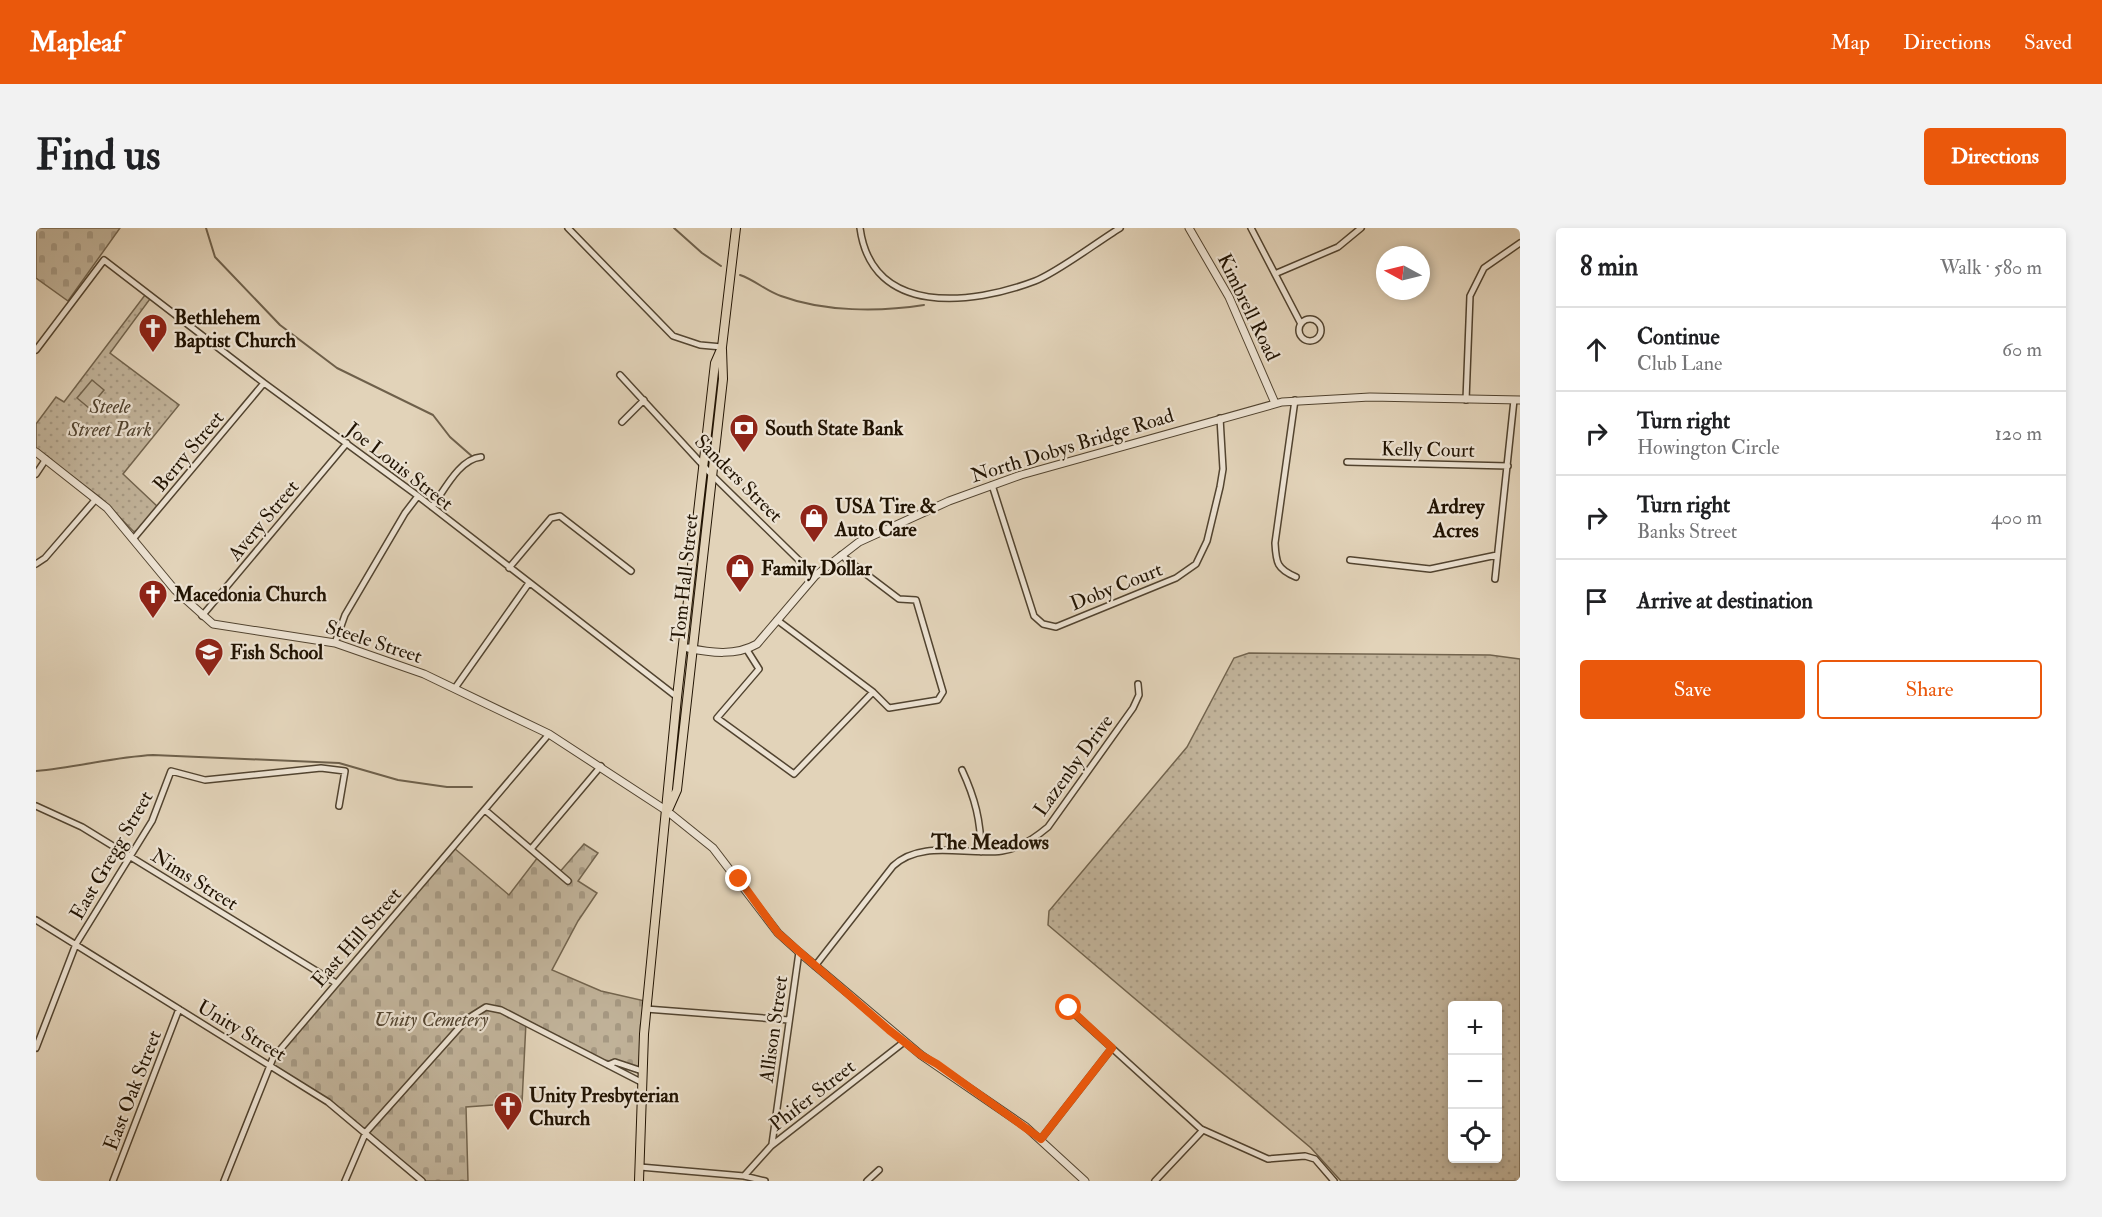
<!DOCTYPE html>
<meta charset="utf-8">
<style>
:root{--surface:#fff;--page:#f2f2f2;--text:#202124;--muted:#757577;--line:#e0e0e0;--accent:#ea580c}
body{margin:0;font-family:"IM FELL Double Pica",serif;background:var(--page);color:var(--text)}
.controls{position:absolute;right:18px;bottom:18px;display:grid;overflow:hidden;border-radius:6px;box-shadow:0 3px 9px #0003}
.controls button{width:54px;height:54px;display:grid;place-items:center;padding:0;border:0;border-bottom:2px solid var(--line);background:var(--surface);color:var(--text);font:30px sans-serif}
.compass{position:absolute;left:1340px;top:18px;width:54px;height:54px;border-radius:50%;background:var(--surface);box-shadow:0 3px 9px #0003;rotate:277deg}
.stop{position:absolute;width:18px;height:18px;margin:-14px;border:4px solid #ea580c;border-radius:50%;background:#fff}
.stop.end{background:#ea580c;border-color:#fff;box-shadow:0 2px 6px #0008}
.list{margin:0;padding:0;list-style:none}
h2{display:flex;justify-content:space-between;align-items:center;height:78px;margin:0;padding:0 24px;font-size:26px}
h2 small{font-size:20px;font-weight:400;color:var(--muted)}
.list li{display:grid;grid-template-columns:39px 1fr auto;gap:18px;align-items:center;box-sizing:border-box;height:84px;padding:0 24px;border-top:2px solid var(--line)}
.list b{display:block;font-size:22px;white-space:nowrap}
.list p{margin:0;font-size:20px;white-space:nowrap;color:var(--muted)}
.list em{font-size:20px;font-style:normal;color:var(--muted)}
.actions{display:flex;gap:12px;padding:18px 24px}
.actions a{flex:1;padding:14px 0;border:2px solid var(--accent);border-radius:6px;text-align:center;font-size:21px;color:var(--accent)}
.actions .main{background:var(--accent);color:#fff}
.icon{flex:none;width:33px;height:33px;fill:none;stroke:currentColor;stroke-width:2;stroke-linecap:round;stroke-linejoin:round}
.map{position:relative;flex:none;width:1484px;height:953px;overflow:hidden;border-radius:6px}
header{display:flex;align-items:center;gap:36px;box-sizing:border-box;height:84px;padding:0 30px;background:var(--accent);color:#fff}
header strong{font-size:28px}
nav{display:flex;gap:33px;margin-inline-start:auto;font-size:21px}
.intro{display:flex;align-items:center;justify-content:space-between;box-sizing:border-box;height:144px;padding:0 36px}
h1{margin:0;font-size:42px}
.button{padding:15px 27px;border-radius:6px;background:var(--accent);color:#fff;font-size:21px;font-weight:700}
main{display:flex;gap:36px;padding:0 36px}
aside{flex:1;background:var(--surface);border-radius:6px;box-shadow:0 3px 9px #0003}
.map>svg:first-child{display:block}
</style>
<header>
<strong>Mapleaf</strong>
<nav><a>Map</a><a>Directions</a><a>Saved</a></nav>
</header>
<div class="intro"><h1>Find us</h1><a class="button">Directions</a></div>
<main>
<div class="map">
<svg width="1484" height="953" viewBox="0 0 1484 953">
<defs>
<pattern id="grass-dots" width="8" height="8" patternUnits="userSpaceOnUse" patternTransform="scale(1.5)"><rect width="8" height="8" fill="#c1b39a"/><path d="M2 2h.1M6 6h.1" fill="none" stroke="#a69983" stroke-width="1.8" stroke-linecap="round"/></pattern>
<pattern id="cemetery-stones" width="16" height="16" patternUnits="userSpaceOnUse" patternTransform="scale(1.5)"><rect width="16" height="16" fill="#c1b39a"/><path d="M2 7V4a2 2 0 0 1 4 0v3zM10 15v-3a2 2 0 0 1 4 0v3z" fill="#a69983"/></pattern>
</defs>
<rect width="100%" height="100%" fill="#e2d3b9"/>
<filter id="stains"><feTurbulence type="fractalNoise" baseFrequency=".00333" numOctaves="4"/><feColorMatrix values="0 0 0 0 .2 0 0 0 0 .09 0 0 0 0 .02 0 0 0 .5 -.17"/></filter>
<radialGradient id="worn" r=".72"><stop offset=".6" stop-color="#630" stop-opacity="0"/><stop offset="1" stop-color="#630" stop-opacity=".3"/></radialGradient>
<path fill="url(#grass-dots)" stroke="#72644e" stroke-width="1.5" fill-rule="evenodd" d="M109 67 114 71 74 125 143 177 87 246 122 279 99 305 65 270 0 221V196L20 169 28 174Z
M1213 425 1454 427 1484 431V953H1305L1275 920 1012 697 1013 683 1151 519 1198 430ZM1416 778H1462V930H1416Z"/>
<path fill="url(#cemetery-stones)" stroke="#72644e" stroke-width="1.5" d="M0 0H84L32 73 0 50Z
M548 616 562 625 542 653 561 665 542 693 516 742 565 763 609 773 604 841 572 835 490 794 486 875 430 879 432 953H388L330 903 235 835 418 620 473 667 502 629 522 646Z"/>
<path fill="#c1b39a" stroke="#72644e" stroke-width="1.5" d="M56 152 68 162 53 180 41 170Z"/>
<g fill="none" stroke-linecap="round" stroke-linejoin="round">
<path stroke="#6e604b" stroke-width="2" d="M170 0 179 29 244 97 301 140 397 187 414 209 438 230
M638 0 666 25 685 38
M704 47C719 52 730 63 745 68 788 84 844 84 888 77
M0 543C39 540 77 529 117 527L303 535 362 552 411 559H436"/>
<g stroke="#524430" stroke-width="8">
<path id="minor" d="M532 0 637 108 664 117 686 119
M824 0C836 89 936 77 999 53 1022 44 1061 14 1084 0
M1215 0 1265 96
M1241 45 1302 19 1325 0
M1263 102a11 11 0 1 1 22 0a11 11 0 1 1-22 0Z
M0 122 68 32 228 155 382 268 641 469
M584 147 675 246 779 348
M1259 172 1239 315C1240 335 1241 341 1260 349
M1430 172 1434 68 1448 40 1484 15
M586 194 608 172
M1311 234 1472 238
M0 246 10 231
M956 257 998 388 1007 396 1020 399 1140 350 1160 336 1171 313 1184 259 1187 241 1184 190
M396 279C408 263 423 231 445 229
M98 310 228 155
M1314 332 1394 341 1461 327
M0 336 9 330 60 271
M473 340 515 290 524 288 595 343
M1459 351 1478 172
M166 388 311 215
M741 392 837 464 853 480 902 472 907 464 880 372 863 371 805 327
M299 415 309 387 369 285 382 268
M711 422 723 441 681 490 758 546 837 464
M419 460 493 355
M926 542C939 570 945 593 945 624
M0 578 46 599 300 755
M449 582 532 653
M495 621 565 538
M0 692 292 874 386 953
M779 738 857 638C886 611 930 628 966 623 983 621 999 610 1012 599L1097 480 1103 467 1102 456
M610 781 753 792
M1033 781 1165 901 1232 931 1269 928 1279 931 1298 953
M0 820 40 716 116 593 135 543 169 552 285 540 309 543 303 578
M572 837 579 834 606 843
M1005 911 1076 820
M736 916 763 724
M604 939 708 948 729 953
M708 948 735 918 868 814
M77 953 143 781
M188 953 237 830 513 506
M309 953 330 904 431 791 450 779 465 782 605 854
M831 953 843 942
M1119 953 1167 902"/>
</g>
<g stroke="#524430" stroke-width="9">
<path id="tertiary" d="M1153 0 1193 69 1239 175
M0 224 71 280 139 362 177 396 299 415 388 446 513 506 631 583 677 620 742 705 763 724 885 827 990 899 1049 953
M652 420C675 425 700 428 721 416L779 348 823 314 913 273 985 247 1246 174 1334 169 1484 172"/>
</g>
<g stroke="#221403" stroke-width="10">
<path id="primary" d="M633 580 641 562 687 151 686 121
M603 953 608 806 641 469 679 135 686 119 700 0"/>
</g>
<use href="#minor" stroke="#ece2d2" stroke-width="5"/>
<use href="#tertiary" stroke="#ece2d2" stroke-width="7"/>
<use href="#primary" stroke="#e2d3b9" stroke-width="8"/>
</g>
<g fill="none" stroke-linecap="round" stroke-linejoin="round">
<path stroke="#ea580c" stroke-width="8" d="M703 651 742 705 853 802 885 827 901 836 1005 911 1076 820 1033 780"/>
</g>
<defs>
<g id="church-pin" transform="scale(1.5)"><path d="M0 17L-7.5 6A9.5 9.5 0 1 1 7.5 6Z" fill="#8f2418" stroke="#ece2d2"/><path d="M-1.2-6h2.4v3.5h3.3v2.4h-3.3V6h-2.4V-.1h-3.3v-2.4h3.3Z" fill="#fff"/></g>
<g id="bank-pin" transform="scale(1.5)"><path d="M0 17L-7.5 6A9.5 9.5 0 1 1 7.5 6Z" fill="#8f2418" stroke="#ece2d2"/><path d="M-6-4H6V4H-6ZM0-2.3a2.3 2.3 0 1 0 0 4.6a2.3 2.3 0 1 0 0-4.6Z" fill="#fff"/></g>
<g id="shop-pin" transform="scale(1.5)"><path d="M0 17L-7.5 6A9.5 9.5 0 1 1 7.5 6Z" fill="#8f2418" stroke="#ece2d2"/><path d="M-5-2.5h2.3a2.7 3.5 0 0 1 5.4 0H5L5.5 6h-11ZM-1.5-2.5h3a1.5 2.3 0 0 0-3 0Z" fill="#fff"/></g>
<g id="school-pin" transform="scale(1.5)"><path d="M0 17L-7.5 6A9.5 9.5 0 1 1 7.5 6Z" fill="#8f2418" stroke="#ece2d2"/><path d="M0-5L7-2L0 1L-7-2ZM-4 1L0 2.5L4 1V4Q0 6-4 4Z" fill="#fff"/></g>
</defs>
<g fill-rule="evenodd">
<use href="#church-pin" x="117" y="100"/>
<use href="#bank-pin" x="708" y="200"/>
<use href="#shop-pin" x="778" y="290"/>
<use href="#shop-pin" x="704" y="340"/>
<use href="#church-pin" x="117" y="366"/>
<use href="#school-pin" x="173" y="424"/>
<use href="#church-pin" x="472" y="878"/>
</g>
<g text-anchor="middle" stroke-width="4.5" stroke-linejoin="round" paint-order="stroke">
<g font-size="20" fill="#221403" stroke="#ece2d2">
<text transform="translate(1213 79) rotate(64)" y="7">Kimbrell Road</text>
<text transform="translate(1036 217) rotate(-17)" y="7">North Dobys Bridge Road</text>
<text transform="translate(1392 221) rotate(1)" y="7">Kelly Court</text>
<text transform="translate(152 223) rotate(-50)" y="7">Berry Street</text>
<text transform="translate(364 238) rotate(38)" y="7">Joe Louis Street</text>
<text transform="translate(703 250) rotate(45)" y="7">Sanders Street</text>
<text transform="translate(227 292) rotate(-50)" y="7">Avery Street</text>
<text transform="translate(648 350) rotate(-84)" y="7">Tom Hall Street</text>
<text transform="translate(1080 358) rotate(-22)" y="7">Doby Court</text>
<text transform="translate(338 413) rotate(18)" y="7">Steele Street</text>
<text transform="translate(1037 537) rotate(-54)" y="7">Lazenby Drive</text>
<text transform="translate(75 627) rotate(-60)" y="7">East Gregg Street</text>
<text transform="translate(159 651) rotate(32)" y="7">Nims Street</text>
<text transform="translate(320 709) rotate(-49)" y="7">East Hill Street</text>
<text transform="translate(737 801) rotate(-82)" y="7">Allison Street</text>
<text transform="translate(206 802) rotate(31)" y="7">Unity Street</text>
<text transform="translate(96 862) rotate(-69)" y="7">East Oak Street</text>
<text transform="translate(776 867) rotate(-38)" y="7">Phifer Street</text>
</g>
<g font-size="20" font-weight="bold" fill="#221403" stroke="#ece2d2" text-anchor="start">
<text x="138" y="96">Bethlehem<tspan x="138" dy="23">Baptist Church</tspan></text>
<text x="729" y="207">South State Bank</text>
<text x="799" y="285">USA Tire &amp;<tspan x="799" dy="23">Auto Care</tspan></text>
<text x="725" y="347">Family Dollar</text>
<text x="138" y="373">Macedonia Church</text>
<text x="194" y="431">Fish School</text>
<text x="493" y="874">Unity Presbyterian<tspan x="493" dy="23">Church</tspan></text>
</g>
<g font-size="20" font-style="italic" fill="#524430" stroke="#ece2d2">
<text x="74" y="185">Steele<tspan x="74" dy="23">Street Park</tspan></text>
<text x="395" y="798">Unity Cemetery</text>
</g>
<g font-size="21" font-weight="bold" fill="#221403" stroke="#ece2d2">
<text x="1420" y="285">Ardrey<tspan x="1420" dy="24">Acres</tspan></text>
<text x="954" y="621">The Meadows</text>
</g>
</g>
<rect width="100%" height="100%" filter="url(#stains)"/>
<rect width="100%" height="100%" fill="url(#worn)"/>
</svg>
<div class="controls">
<button>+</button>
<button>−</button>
<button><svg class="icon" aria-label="locate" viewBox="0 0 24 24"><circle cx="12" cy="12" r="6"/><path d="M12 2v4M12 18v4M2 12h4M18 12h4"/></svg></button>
</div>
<svg class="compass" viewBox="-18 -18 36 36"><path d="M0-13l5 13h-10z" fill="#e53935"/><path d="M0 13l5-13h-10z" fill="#757577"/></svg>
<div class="stop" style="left:1033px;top:780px"></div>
<div class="stop end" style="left:703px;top:651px"></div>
</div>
<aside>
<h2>8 min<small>Walk · 580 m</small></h2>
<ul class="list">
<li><svg class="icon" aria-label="ahead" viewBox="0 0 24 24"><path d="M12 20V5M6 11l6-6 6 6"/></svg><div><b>Continue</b><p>Club Lane</p></div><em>60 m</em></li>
<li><svg class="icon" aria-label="right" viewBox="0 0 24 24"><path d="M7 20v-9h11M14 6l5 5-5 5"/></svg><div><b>Turn right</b><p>Howington Circle</p></div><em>120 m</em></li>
<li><svg class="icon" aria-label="right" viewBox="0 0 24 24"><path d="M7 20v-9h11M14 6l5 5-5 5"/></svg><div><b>Turn right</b><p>Banks Street</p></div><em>400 m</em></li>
<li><svg class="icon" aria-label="arrive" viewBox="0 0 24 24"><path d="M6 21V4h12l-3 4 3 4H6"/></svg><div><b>Arrive at destination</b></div></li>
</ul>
<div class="actions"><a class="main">Save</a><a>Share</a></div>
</aside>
</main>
